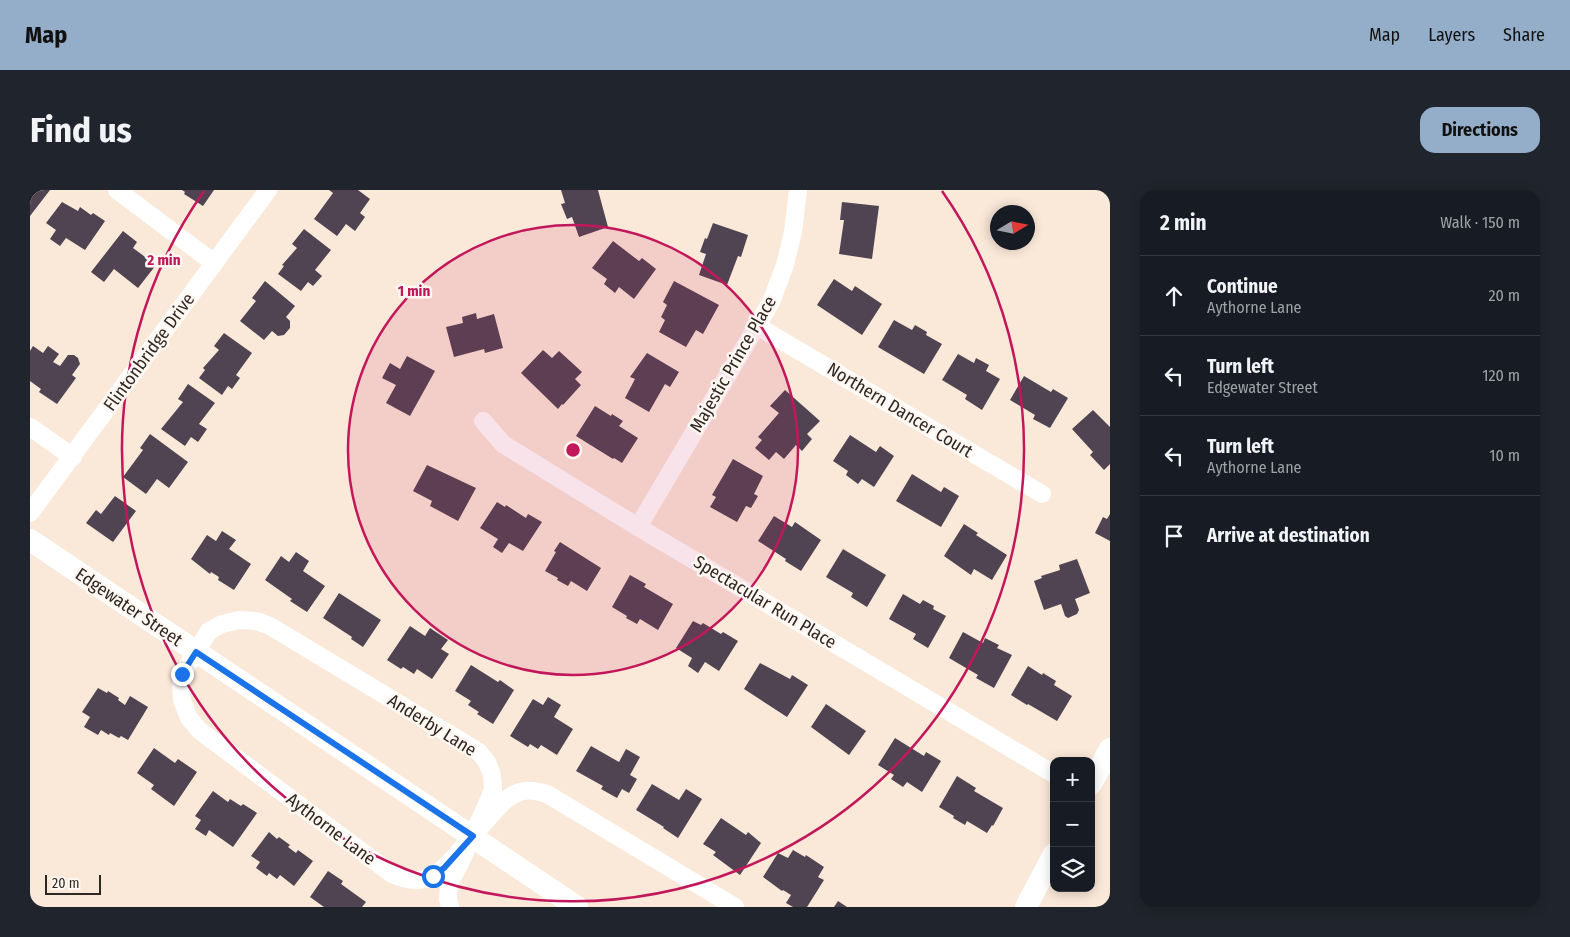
<!DOCTYPE html>
<meta charset="utf-8">
<style>
:root{--surface:#171b24;--page:#20242c;--text:#f1f3f6;--muted:#9ea1a6;--line:#363941;--accent:#94aec9}
body{margin:0;font-family:"Fira Sans Condensed",sans-serif;background:var(--page);color:var(--text)}
.controls{position:absolute;right:15px;bottom:15px;display:grid;overflow:hidden;border-radius:10px;box-shadow:0 2px 12px #0003}
.controls button{width:45px;height:45px;display:grid;place-items:center;padding:0;border:0;border-bottom:1px solid var(--line);background:var(--surface);color:var(--text);font:25px sans-serif}
.compass{position:absolute;left:960px;top:15px;width:45px;height:45px;border-radius:50%;background:var(--surface);box-shadow:0 2px 12px #0003;rotate:80deg}
.scale{position:absolute;left:15px;bottom:12px;width:56px;box-sizing:border-box;padding-left:5px;border:2px solid #2f2822;border-top:0;font-size:14px;line-height:18px;white-space:nowrap;color:#2f2822;-webkit-text-stroke:4px #fff7f1;paint-order:stroke}
.stop{position:absolute;width:15px;height:15px;margin:-11px;border:4px solid #1a73e8;border-radius:50%;background:#fff}
.stop.end{background:#1a73e8;border-color:#fff;box-shadow:0 1px 5px #0008}
.list{margin:0;padding:0;list-style:none}
h2{display:flex;justify-content:space-between;align-items:center;height:65px;margin:0;padding:0 20px;font-size:21px}
h2 small{font-size:16px;font-weight:400;color:var(--muted)}
.list li{display:grid;grid-template-columns:32px 1fr auto;gap:15px;align-items:center;box-sizing:border-box;height:80px;padding:0 20px;border-top:1px solid var(--line)}
.list b{display:block;font-size:19px;white-space:nowrap}
.list p{margin:0;font-size:16px;white-space:nowrap;color:var(--muted)}
.list em{font-size:16px;font-style:normal;color:var(--muted)}
.icon{flex:none;width:28px;height:28px;fill:none;stroke:currentColor;stroke-width:2;stroke-linecap:round;stroke-linejoin:round}
.map{position:relative;flex:none;width:1080px;height:717px;overflow:hidden;border-radius:15px}
header{display:flex;align-items:center;gap:30px;box-sizing:border-box;height:70px;padding:0 25px;background:var(--accent);color:#111}
header strong{font-size:24px}
nav{display:flex;gap:28px;margin-inline-start:auto;font-size:18px}
.intro{display:flex;align-items:center;justify-content:space-between;box-sizing:border-box;height:120px;padding:0 30px}
h1{margin:0;font-size:35px}
.button{padding:12px 22px;border-radius:15px;background:var(--accent);color:#111;font-size:18px;font-weight:700}
main{display:flex;gap:30px;padding:0 30px}
aside{flex:1;background:var(--surface);border-radius:15px;box-shadow:0 2px 12px #0003}
.map>svg:first-child{display:block}
</style>
<header>
<strong>Map</strong>
<nav><a>Map</a><a>Layers</a><a>Share</a></nav>
</header>
<div class="intro"><h1>Find us</h1><a class="button">Directions</a></div>
<main>
<div class="map">
<svg width="1080" height="717" viewBox="0 0 1080 717">
<rect width="100%" height="100%" fill="#fae8d8"/>
<path fill="#504453" d="M0 0H20L0 26Z
M152 0H184L173 16 154 4 155 2Z
M299 0H328L340 9 330 23 335 27 325 41 316 34 307 46 284 29 303 3Z
M531 0H568L578 37 549 47 542 27 537 29 531 14 535 13Z
M32 12 48 21 50 17 61 25 63 23 75 31 55 60 36 48 30 56 20 49 26 40 16 33Z
M812 12 849 16 842 69 809 64 814 30H810Z
M683 33 718 45 711 67 708 66 697 95 669 85 676 64 670 62 675 48 677 49Z
M274 39 301 60 285 80 292 86 283 96 278 92 271 101 248 84 254 76 252 75 267 58 262 54Z
M93 41 107 52 103 58 126 75 108 98 84 79 74 92 61 82Z
M583 51 609 71 612 68 626 79 604 109 589 97 585 103 574 94 577 89 562 78Z
M804 89 822 101 825 96 852 114 832 145 787 115Z
M235 91 265 116 256 127 260 131V138L254 145 248 146 242 141 234 150 210 131 226 111 222 108Z
M644 91 689 115 673 144 666 140 656 157 629 142 635 130 631 127 637 115 633 112Z
M446 123 447 129 464 124 473 158 455 163 454 159 424 167 416 137 433 133 432 127Z
M864 130 882 140 885 135 897 142 896 145 912 154 894 184 848 157Z
M194 143 222 163 206 185 210 188 202 199 198 196 192 205 169 188 175 180 173 178 189 160 184 156Z
M3 156 13 163 18 156 29 164 23 172 30 176 38 165H44L48 168 50 174 42 185 46 188 27 214 9 202 11 199 0 191V161Z
M513 160 522 168 529 161 552 182 545 189 551 195 533 215 532 214 528 219 491 183Z
M617 163 649 182 640 197 635 194 619 222 595 208 605 189 600 187Z
M928 164 944 173 946 168 959 175 956 181 970 189 952 220 935 209 937 205 912 190Z
M377 166 405 181 380 226 356 213 366 195 352 188 360 173 370 179Z
M994 186 1021 202 1023 199 1038 208 1020 238 1003 229 1005 225 980 210Z
M158 194 185 213 169 234 177 239 168 252 161 247 155 256 131 239 153 212 148 209Z
M755 200 790 231 777 244 782 249 772 261 766 255 754 269 746 262 739 270 725 258 732 250 728 247 749 223 740 216Z
M565 216 581 226 582 224 593 231 589 236 608 248 592 273 584 268 583 269 546 246Z
M1063 220 1080 237V274L1074 280 1060 265 1063 262 1042 239Z
M120 244 158 272 139 298 127 289 116 304 93 287 113 260 110 258Z
M820 245 846 262 850 256 864 266 844 297 832 289 828 294 816 285 818 281 803 271Z
M703 269 733 286 724 304 728 306 721 318 716 316 707 332 680 317 686 307 682 305Z
M397 275 446 298 428 331 400 316 402 311 383 301Z
M882 284 911 302 914 297 929 306 911 337 866 311Z
M85 306 106 321 83 352 56 333 66 320 71 324Z
M467 312 475 317 476 315 496 328 498 324 512 332 493 361 479 353 472 363 463 357 468 349 450 338Z
M1080 324V351L1065 343 1073 327 1077 329Z
M744 326 762 337 765 332 791 350 771 381 755 371 756 369 728 351Z
M934 334 948 343 946 345 977 365 962 390 944 379 941 385 914 366Z
M192 341 206 350 199 359 221 374 204 400 188 390 189 387 181 382 180 384 161 369 177 345 186 351Z
M530 352 571 378 557 401 541 391 538 396 527 390 528 388 515 381 526 362 524 361Z
M813 359 856 385 837 417 821 407 823 403 796 387Z
M266 362 279 371 273 381 295 396 277 422 260 411 262 409 235 390 251 366 259 372Z
M1047 369 1060 403 1045 409 1049 420 1047 424 1038 428 1035 426 1031 414 1014 420 1004 391 1012 388 1011 386 1030 380 1029 375Z
M600 385 616 394 614 397 643 414 628 440 610 429 607 434 596 428 597 426 582 417Z
M309 403 351 430 333 457 321 449 322 447 293 428Z
M873 404 890 414 893 410 904 416 903 419 916 426 898 458 883 449 886 444 859 429Z
M663 431 671 435 673 433 691 444 693 442 708 451 689 481 675 472 668 483 658 476 662 468 646 458Z
M380 436 395 446 400 438 418 450 411 459 419 464 402 489 387 479 384 484 373 477 371 479 357 470Z
M933 442 953 453 955 448 969 455 967 458 982 465 964 498 946 488 948 485 919 468Z
M730 473 760 489 762 485 778 495 757 527 714 499Z
M441 475 468 492 470 490 484 500 463 534 447 524 449 522 438 515 441 511 425 501Z
M998 476 1012 485 1013 483 1026 491 1024 495 1042 506 1027 531 998 514 997 515 981 505Z
M68 498 77 503 78 501 89 508 88 510 95 515 100 506 118 517 98 550 91 546 89 548 80 543 79 545 71 540 68 545 54 537 60 527 52 522Z
M518 507 531 515 524 527 543 539 527 565 511 555 508 559 500 554 498 557 480 546 503 509 513 515Z
M796 514 836 541 819 565 781 537Z
M865 548 894 566 896 562 911 571 892 602 877 592 873 597 861 589 864 585 848 575Z
M561 556 589 572 596 559 610 567 600 585 607 589 599 603 592 599 587 608 571 599 573 596 546 581Z
M124 558 145 573 148 569 167 582 144 616 121 599 124 595 107 583Z
M927 586 946 598 944 601 973 618 963 636 962 635 957 643 937 631 935 635 923 628 924 626 909 617Z
M622 594 649 610 656 599 672 609 648 648 633 638 634 637 606 620Z
M183 601 198 612 200 609 211 616 213 614 227 623 203 657 179 640 176 646 165 639 171 630 165 626Z
M691 628 716 645 718 642 731 653 710 685 683 665 686 662 673 654Z
M239 642 247 649 249 647 260 655 258 657 266 663 268 660 283 671 264 696 250 685 247 689 239 683 237 686 226 678 230 672 221 666Z
M763 660 775 667 776 665 794 677 788 687 794 690 777 717H763L756 713 761 705 753 700 752 701 733 687 748 663 758 668Z
M298 681 313 691 311 694 336 712 332 717H294L280 707Z
M808 711 817 717H804Z"/>
<g fill="none" stroke-linecap="round" stroke-linejoin="round">
<path stroke="#fff" stroke-width="18" d="M87 0 184 73
M727 136 1012 304
M453 231 473 254 608 337 1024 584
M0 237 43 267
M0 323 238 0
M608 337 741 112 755 75 763 42 768 0
M420 717 418 709 419 694 431 671 458 612 463 599 462 585 457 572 449 562 240 436 226 431 209 430 192 434 179 441 152 484 151 493 152 510 159 528 170 541 362 684C398 700 410 683 433 657 443 646 453 634 463 623 471 614 479 605 490 602 499 599 508 601 517 604L705 717"/>
<path stroke="#fff" stroke-width="22" d="M0 350 547 717
M1061 594 1080 559
M996 717 1024 664"/>
</g>
<g fill="none" stroke-linecap="round" stroke-linejoin="round">
<path stroke="#1a73e8" stroke-width="6" d="M152 484 166 462 443 646 414 678 403 686"/>
</g>
<circle cx="543" cy="260" r="225" fill="#c2185b" fill-opacity=".12"/>
<g fill="none" stroke="#c2185b" stroke-width="2.5">
<circle cx="543" cy="260" r="225"/>
<path d="M912 1A451 451 0 1 1 174 1"/>
</g>
<g text-anchor="middle" stroke-width="5" stroke-linejoin="round" paint-order="stroke">
<g font-size="18" fill="#2f2822" stroke="#fff7f1">
<text transform="translate(119 162) rotate(-54)" y="6">Flintonbridge Drive</text>
<text transform="translate(703 174) rotate(-60)" y="6">Majestic Prince Place</text>
<text transform="translate(870 220) rotate(31)" y="6">Northern Dancer Court</text>
<text transform="translate(735 412) rotate(31)" y="6">Spectacular Run Place</text>
<text transform="translate(99 417) rotate(34)" y="6">Edgewater Street</text>
<text transform="translate(402 535) rotate(32)" y="6">Anderby Lane</text>
<text transform="translate(301 639) rotate(37)" y="6">Aythorne Lane</text>
</g>
</g>
<circle cx="543" cy="260" r="8" fill="#c2185b" stroke="#fff7f1" stroke-width="2.5"/>
<g font-size="15" text-anchor="middle" font-weight="bold" fill="#c2185b" stroke="#fff7f1" stroke-width="5" stroke-linejoin="round" paint-order="stroke">
<text x="134" y="75">2 min</text>
<text x="384" y="106">1 min</text>
</g>
</svg>
<div class="controls">
<button>+</button>
<button>−</button>
<button><svg class="icon" aria-label="layers" viewBox="0 0 24 24"><path d="M12 4l9 5-9 5-9-5zM3 14l9 5 9-5"/></svg></button>
</div>
<svg class="compass" viewBox="-18 -18 36 36"><path d="M0-13l5 13h-10z" fill="#e53935"/><path d="M0 13l5-13h-10z" fill="#9ea1a6"/></svg>
<div class="scale">20 m</div>
<div class="stop" style="left:403px;top:686px"></div>
<div class="stop end" style="left:152px;top:484px"></div>
</div>
<aside>
<h2>2 min<small>Walk · 150 m</small></h2>
<ul class="list">
<li><svg class="icon" aria-label="ahead" viewBox="0 0 24 24"><path d="M12 20V5M6 11l6-6 6 6"/></svg><div><b>Continue</b><p>Aythorne Lane</p></div><em>20 m</em></li>
<li><svg class="icon" aria-label="left" viewBox="0 0 24 24"><path d="M17 20v-9H6M10 6l-5 5 5 5"/></svg><div><b>Turn left</b><p>Edgewater Street</p></div><em>120 m</em></li>
<li><svg class="icon" aria-label="left" viewBox="0 0 24 24"><path d="M17 20v-9H6M10 6l-5 5 5 5"/></svg><div><b>Turn left</b><p>Aythorne Lane</p></div><em>10 m</em></li>
<li><svg class="icon" aria-label="arrive" viewBox="0 0 24 24"><path d="M6 21V4h12l-3 4 3 4H6"/></svg><div><b>Arrive at destination</b></div></li>
</ul>
</aside>
</main>
